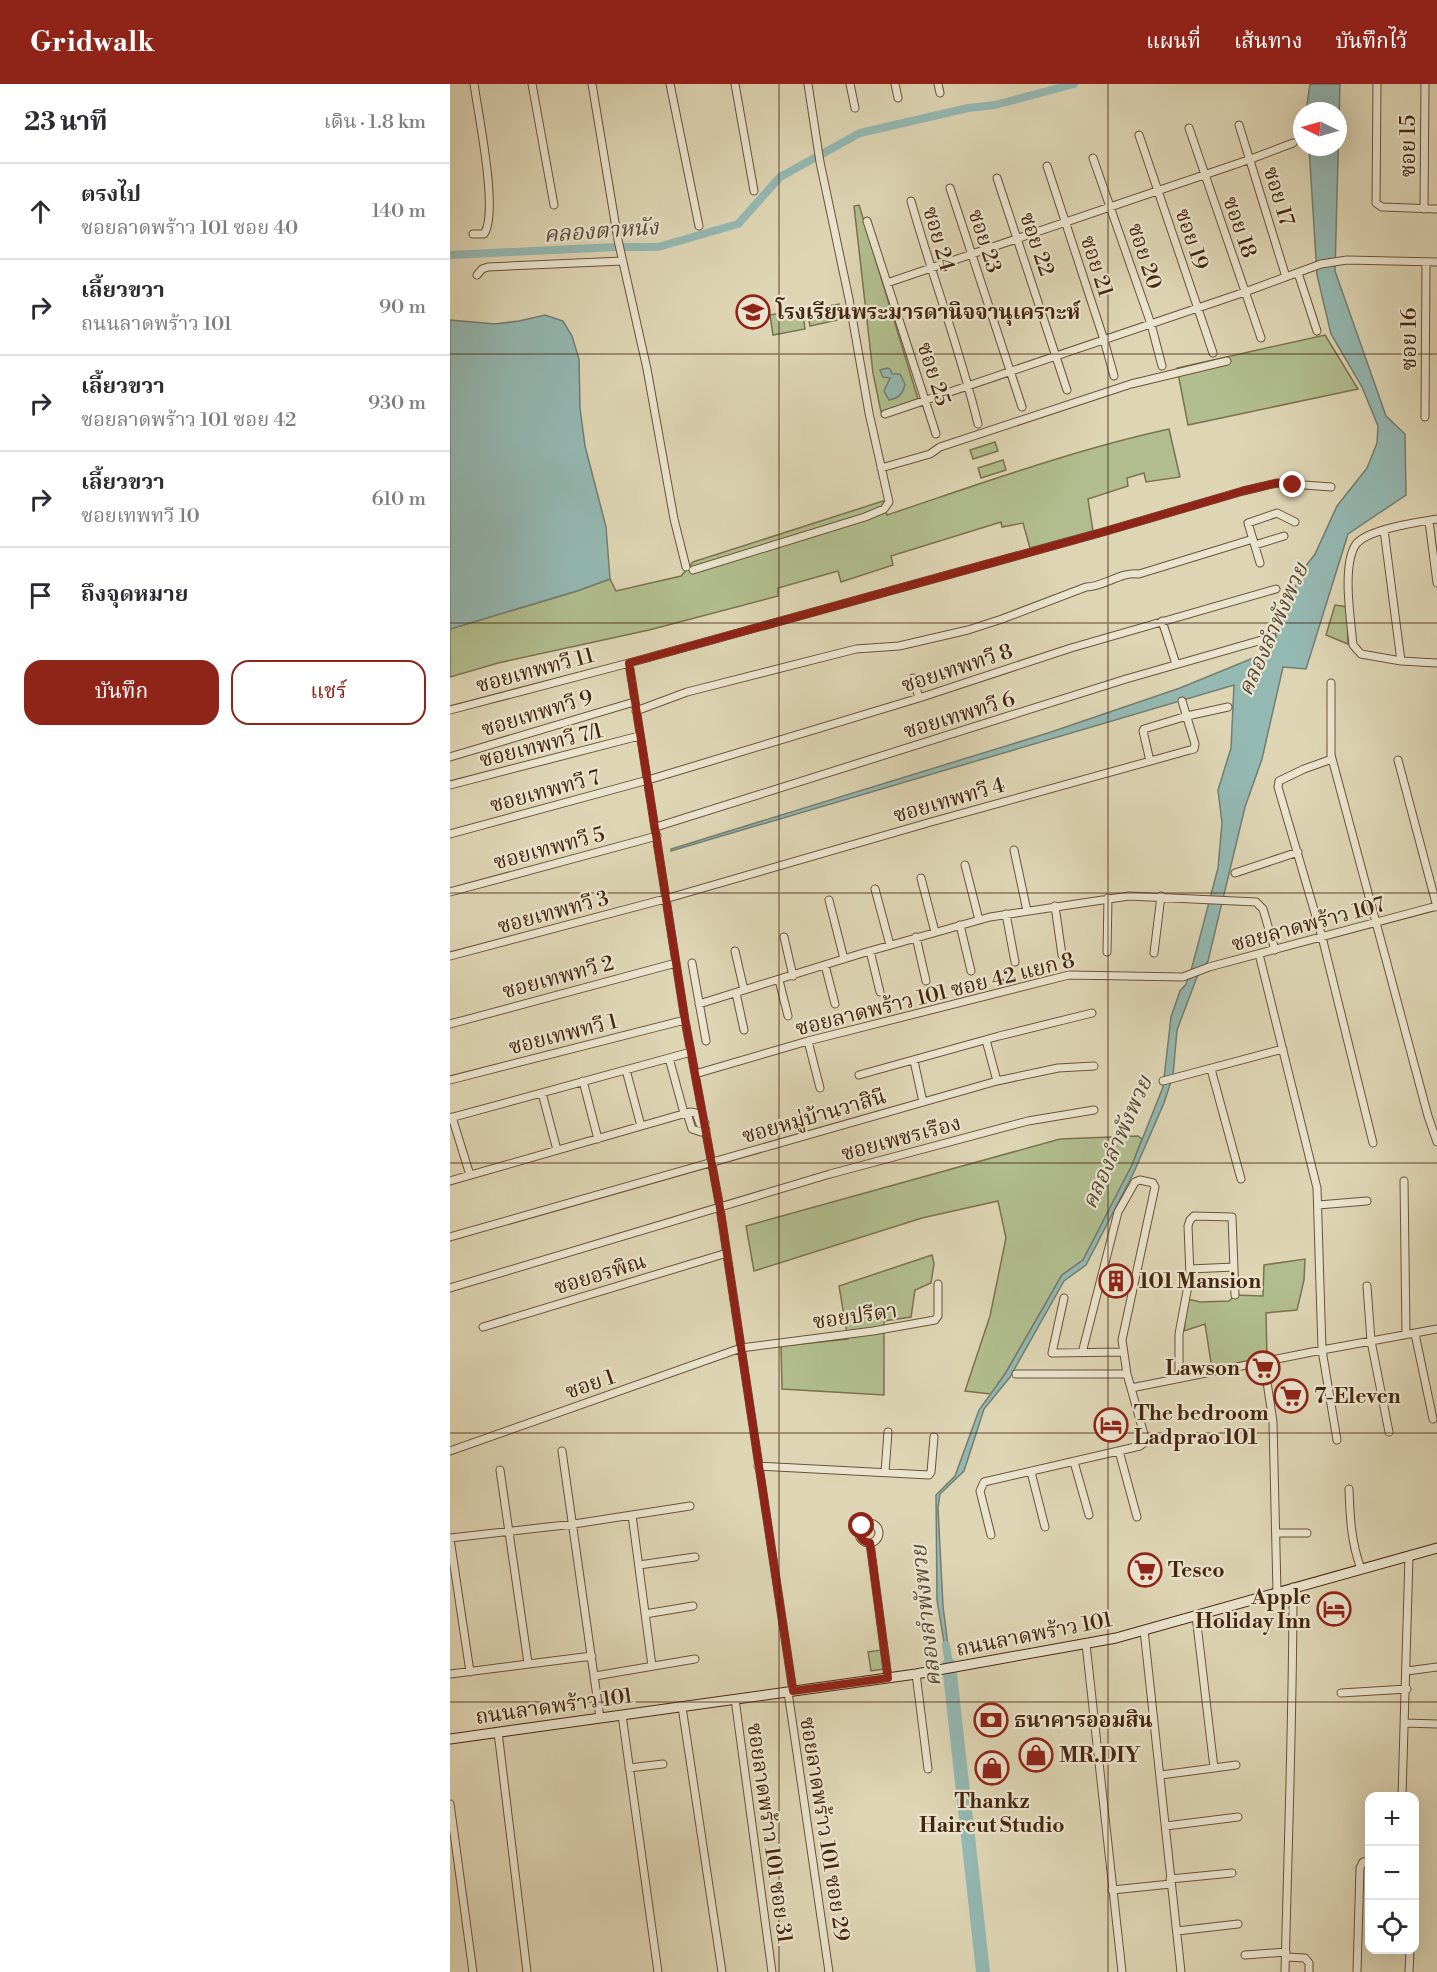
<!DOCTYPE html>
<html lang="th">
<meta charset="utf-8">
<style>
:root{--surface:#fff;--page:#f7f7f7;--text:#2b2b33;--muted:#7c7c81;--line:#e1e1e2;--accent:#8f2418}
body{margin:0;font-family:"Libre Bodoni","Noto Serif Thai",serif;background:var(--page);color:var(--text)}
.controls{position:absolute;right:18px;bottom:18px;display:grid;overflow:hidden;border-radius:12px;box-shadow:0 6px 24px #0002}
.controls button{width:54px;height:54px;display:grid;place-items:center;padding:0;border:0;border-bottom:2px solid var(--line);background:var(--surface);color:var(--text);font:30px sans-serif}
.compass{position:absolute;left:843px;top:18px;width:54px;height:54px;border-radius:50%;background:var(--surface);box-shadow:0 6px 24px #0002;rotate:275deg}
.stop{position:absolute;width:18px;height:18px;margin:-14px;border:4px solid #8f2418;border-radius:50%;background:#fff}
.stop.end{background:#8f2418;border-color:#fff;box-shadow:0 2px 6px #0008}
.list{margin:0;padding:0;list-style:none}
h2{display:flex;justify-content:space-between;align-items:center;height:78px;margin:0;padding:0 24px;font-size:26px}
h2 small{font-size:20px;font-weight:400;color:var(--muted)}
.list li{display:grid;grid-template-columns:39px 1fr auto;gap:18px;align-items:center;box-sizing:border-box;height:96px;padding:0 24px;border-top:2px solid var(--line)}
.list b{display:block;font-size:22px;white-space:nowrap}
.list p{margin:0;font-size:20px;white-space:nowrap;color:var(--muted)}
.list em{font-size:20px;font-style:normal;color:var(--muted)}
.actions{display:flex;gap:12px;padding:18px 24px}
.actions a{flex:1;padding:14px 0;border:2px solid var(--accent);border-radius:18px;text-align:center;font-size:21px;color:var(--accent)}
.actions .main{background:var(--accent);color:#fff}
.icon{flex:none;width:33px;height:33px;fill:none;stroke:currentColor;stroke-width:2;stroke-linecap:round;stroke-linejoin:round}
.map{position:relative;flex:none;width:987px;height:1888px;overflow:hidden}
header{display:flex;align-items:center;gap:36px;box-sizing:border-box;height:84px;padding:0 30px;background:var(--accent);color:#fff}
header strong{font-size:28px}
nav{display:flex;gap:33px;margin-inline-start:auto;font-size:21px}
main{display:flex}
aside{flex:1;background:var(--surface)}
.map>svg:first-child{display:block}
</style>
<header>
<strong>Gridwalk</strong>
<nav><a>แผนที่</a><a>เส้นทาง</a><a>บันทึกไว้</a></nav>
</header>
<main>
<aside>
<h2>23 นาที<small>เดิน · 1.8 km</small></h2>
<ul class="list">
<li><svg class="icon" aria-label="ahead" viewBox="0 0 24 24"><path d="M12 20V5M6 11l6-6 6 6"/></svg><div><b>ตรงไป</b><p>ซอยลาดพร้าว 101 ซอย 40</p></div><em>140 m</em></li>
<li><svg class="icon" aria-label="right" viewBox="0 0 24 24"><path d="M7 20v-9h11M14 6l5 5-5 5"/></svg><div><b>เลี้ยวขวา</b><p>ถนนลาดพร้าว 101</p></div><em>90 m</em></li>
<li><svg class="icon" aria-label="right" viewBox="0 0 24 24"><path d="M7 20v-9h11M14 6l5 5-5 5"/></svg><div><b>เลี้ยวขวา</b><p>ซอยลาดพร้าว 101 ซอย 42</p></div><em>930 m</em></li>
<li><svg class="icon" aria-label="right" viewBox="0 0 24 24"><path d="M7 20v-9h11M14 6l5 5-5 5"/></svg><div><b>เลี้ยวขวา</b><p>ซอยเทพทวี 10</p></div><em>610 m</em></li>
<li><svg class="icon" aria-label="arrive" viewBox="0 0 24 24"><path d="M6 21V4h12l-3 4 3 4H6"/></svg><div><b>ถึงจุดหมาย</b></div></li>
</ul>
<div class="actions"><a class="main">บันทึก</a><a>แชร์</a></div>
</aside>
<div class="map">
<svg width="987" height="1888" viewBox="0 0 987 1888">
<rect width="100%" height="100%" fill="#ded5b4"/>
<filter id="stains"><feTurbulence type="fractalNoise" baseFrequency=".00333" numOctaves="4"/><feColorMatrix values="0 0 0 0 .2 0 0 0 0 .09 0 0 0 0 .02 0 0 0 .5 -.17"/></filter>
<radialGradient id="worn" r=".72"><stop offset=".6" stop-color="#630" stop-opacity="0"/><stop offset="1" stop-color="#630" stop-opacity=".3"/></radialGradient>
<path fill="#b1bd8e" stroke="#7b724e" stroke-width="1.5" d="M409 121 468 315 431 328 423 289 404 122Z
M389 220 392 235 360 242 357 226Z
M352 225 355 245 323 251 320 231Z
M875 251 908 305 738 341 727 284Z
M719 345 730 393 696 398 694 389 677 394 678 402 638 415 643 447 580 464 573 439 552 443 551 438 441 472 443 481 391 498 388 487 328 504V512L199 546 48 579 0 593V545L127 507 160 495 166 507 231 492 243 478 433 417 437 431C530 400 623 366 719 345Z
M545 358 548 367 523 375 520 366Z
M553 376 556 386 531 394 528 384Z
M885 521 897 523 898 560 876 551Z
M688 1052 692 1055 682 1081 633 1176 612 1191 555 1290 541 1310 515 1307 540 1232 556 1154 548 1117 472 1134 304 1187 296 1142 610 1055Z
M482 1171 484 1180 481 1199 465 1206 461 1233 434 1237V1311L332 1305 331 1262 398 1255 389 1202Z
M855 1175 854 1196 847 1226 816 1229 817 1275 762 1285 755 1240 734 1247 738 1215 750 1218 779 1217 785 1211 813 1212 814 1181Z
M431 1566 434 1585 421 1587 418 1568Z"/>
<path fill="#94b8b2" stroke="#747e70" stroke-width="1.5" d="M860 0H890L885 187 936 332 955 350 956 411 898 450 856 585 833 583 812 675 795 723 758 877 747 893 727 946 723 991 714 1019 684 1088 636 1181 614 1197 560 1293 534 1325 514 1387 490 1410 488 1424 493 1522 499 1570H496L487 1516 486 1411 505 1392 529 1326 555 1290 612 1191 633 1176 682 1081 713 1003 721 933 730 907 736 900 742 883 768 784 772 739 768 706 781 664 784 601 221 767V765L598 649 730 604 818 568 852 487 865 470 887 422 917 384 927 359 928 342 912 303 881 250 867 191 859 63H888V27H856Z
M95 231 113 237 122 252 129 275 130 324 135 362 156 443 160 495 127 507 0 545V236L45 240 69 237Z
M437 284 440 285 442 290H450L455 300C453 309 450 314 439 316L434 307 440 294 433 293 430 286Z"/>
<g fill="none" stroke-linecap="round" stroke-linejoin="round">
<path stroke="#94b8b2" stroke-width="8" d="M0 171 166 163H208L288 140 330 93 410 49 518 24 545 21 624 0
M496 1561 499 1581"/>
<path stroke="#94b8b2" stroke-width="14" d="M499 1581 533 1888"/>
<g stroke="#6b5238" stroke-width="9">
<path id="street" d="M82 0 104 121
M142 0 168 156 197 285 224 435 236 483
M220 0 249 142
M285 0 304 107
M400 0 405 24
M445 0 448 14
M488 0 490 9
M927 0 926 119 932 123 987 125
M789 41 836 193
M739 44 811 254
M689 51 763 269
M643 74 701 240 712 282
M597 82 654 256 664 292
M547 94 617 306
M500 104 572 323
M461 117C482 192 510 265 528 340
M974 125 975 0
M417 137 486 350
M23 150H34C49 129 28 29 24 0
M848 189 867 247
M27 191 32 185 38 183 173 177
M437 199 801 75 843 59
M435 330 795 208 871 180 897 176 987 178
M975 333 976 178
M431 384 480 370 490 363 681 300 777 277
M987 435C968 438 920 445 907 459 891 478 901 537 903 561L911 570 951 577 987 579
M979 437 987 499
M934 446 951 577
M805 461 834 452
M810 479 798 439 827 429 845 438
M243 486 415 433 434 425 439 418 419 329 399 215 370 78 358 0
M712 537 726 580
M179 579 235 936 270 1124 343 1607
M463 594 469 614
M881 599V671L978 1032 987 1058
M0 626 179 579 653 448 793 407 827 399 881 403
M186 627 237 608 406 565 449 562 518 546 552 535 636 503C654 503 671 487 689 490L803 455
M0 673 184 618
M882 675 854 685 829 697 828 703 872 853 923 1059
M948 676 987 823
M700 677 693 647 694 645 737 632 778 623
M0 701 189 652
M206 743 676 595 822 553
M0 750 198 696 469 614 621 564 826 505
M564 766 577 827
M515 781 529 836
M785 789 848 768
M471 794 485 848
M425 805 440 861
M0 808 207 752
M379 816 394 875
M605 822 612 871
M556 830 565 878
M510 841 521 887
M334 853 343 892
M466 853 476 897
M285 867 294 906
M420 867 430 908
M657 868 658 814
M704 869 711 812
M809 870 867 1104 872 1266 887 1356
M0 872 215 815 481 738 740 666 744 665 745 660 732 617
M242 879 256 957
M375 881 385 920
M329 896 338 932
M286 909 294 946
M249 920 413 869 540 833 679 812 806 818 813 825 825 866
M0 940 226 879
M536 956 547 997
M358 957 370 1004
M219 974 234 1029
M464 977 473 1018
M761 985 791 1095
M176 986 191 1042
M245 990 358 957 619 891 733 893 759 883 987 822
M409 991 549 952 642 929
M0 996 235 936
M133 997 148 1055
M713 997 833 965
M92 1009 107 1066
M237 1029 242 1045 251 1048 256 1046
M2 1033 20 1091
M0 1034 241 968
M0 1097 240 1028 246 1029 250 1040 255 1039
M954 1097 956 1250
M868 1121 917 1117
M0 1153 547 997 608 984 644 982
M740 1185 784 1183
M917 1202 921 1257 939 1348
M0 1204 380 1090 578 1037 644 1026
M614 1214 602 1269 673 1268
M33 1243 277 1169
M965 1250 983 1335
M814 1278 823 1338 827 1508
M566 1290H677
M729 1294V1250L740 1191 738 1142 740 1136 744 1132 782 1133 785 1211
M681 1304 872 1266 987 1245
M0 1367 291 1264 423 1247 485 1236 488 1232V1200
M112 1367 150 1634
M669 1367 687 1433
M624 1378 639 1431
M308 1382 479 1391 481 1388 484 1353
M50 1386 78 1579
M435 1388 438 1348
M581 1388 595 1443
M899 1405C900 1433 901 1458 911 1485
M182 1431 202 1582
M409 1449a10 10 0 1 1 20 0a10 10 0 1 1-20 0Z
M826 1449H857
M541 1451 530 1407 534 1398 690 1362 694 1359 695 1354 677 1290 672 1256 705 1103 703 1099 690 1096 685 1098 668 1128 632 1269
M0 1454 124 1440 240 1422
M0 1455 20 1588
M420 1459 438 1594
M189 1481 245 1473
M195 1530 243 1522
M694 1546 731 1888
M636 1560 672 1888
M957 1587 987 1583
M0 1590 142 1572
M466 1590 478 1685
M145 1592 245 1575
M338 1608 379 1888
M891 1609 957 1605
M285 1615 322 1888
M232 1623 272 1888
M172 1631 208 1888
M956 1639 987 1640
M48 1648 77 1888
M179 1684 213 1680
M764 1684 786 1681
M711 1691 764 1684 746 1532
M952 1712 959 1472
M0 1720 23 1888
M716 1742 788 1733
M720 1795 782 1789
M662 1806 721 1800
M727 1847 788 1840
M795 1871 836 1868
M836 1873 855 1874 859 1879V1888
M835 1888C838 1760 843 1632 843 1503
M907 1888 910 1784 913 1778 920 1776
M959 1888 960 1866"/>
</g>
<g stroke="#45260e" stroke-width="11">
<path id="secondary" d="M0 1655 466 1590 666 1554 987 1464"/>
</g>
<use href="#street" stroke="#eae4ce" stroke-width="7"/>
<use href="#secondary" stroke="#eae4ce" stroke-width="9"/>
</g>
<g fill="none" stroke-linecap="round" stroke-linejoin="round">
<path stroke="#8f2418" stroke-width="8" d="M412 1442C407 1450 411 1458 420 1459L438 1594 343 1607 270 1124 235 936 179 579 653 448 793 407 827 399 843 401"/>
</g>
<path fill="none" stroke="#45260e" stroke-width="1.5" stroke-opacity="0.55" d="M329 0V1888M658 0V1888M0 270H987M0 539H987M0 809H987M0 1079H987M0 1349H987M0 1618H987"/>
<defs>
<g id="school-ring" transform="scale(1.725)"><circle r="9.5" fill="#eae4ce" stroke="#8f2418" stroke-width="1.5"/><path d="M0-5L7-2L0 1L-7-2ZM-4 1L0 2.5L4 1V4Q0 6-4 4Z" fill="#8f2418"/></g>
<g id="building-ring" transform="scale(1.725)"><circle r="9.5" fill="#eae4ce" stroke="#8f2418" stroke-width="1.5"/><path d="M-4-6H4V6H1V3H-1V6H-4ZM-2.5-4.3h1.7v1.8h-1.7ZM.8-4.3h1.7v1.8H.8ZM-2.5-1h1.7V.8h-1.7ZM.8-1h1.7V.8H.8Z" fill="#8f2418"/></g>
<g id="supermarket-ring" transform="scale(1.725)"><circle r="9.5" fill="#eae4ce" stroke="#8f2418" stroke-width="1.5"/><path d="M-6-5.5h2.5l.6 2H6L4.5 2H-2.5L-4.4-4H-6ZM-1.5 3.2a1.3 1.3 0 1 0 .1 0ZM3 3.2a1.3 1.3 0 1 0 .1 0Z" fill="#8f2418"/></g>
<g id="hotel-ring" transform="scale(1.725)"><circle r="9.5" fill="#eae4ce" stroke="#8f2418" stroke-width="1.5"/><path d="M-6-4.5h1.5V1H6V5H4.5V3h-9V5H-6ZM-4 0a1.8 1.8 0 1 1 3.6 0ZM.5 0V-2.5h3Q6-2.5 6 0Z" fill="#8f2418"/></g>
<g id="bank-ring" transform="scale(1.725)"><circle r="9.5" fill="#eae4ce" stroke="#8f2418" stroke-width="1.5"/><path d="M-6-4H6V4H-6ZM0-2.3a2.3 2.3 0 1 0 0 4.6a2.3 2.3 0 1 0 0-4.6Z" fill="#8f2418"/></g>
<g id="shop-ring" transform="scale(1.725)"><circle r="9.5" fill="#eae4ce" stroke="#8f2418" stroke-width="1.5"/><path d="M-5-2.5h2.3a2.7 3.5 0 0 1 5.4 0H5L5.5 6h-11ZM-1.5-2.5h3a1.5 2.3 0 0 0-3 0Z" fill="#8f2418"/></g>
</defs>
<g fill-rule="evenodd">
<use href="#school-ring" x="303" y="228"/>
<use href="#building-ring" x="666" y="1197"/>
<use href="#supermarket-ring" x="813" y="1284"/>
<use href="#supermarket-ring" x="841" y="1312"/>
<use href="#hotel-ring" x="661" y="1341"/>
<use href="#supermarket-ring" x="695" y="1486"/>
<use href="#hotel-ring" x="884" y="1525"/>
<use href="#bank-ring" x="541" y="1636"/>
<use href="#shop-ring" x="586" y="1671"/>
<use href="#shop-ring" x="542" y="1684"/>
</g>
<g text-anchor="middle" stroke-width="4.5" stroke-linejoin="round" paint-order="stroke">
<g font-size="21" fill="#45260e" stroke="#eae4ce">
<text transform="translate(958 62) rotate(-90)" y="7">ซอย 15</text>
<text transform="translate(829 112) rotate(73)" y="7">ซอย 17</text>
<text transform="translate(790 143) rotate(71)" y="7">ซอย 18</text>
<text transform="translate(489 155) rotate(74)" y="7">ซอย 24</text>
<text transform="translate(742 155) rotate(71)" y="7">ซอย 19</text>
<text transform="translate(535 157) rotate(72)" y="7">ซอย 23</text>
<text transform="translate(587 160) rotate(71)" y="7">ซอย 22</text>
<text transform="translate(695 172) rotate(72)" y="7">ซอย 20</text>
<text transform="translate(647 182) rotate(72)" y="7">ซอย 21</text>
<text transform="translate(959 255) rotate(-90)" y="7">ซอย 16</text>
<text transform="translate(484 290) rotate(72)" y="7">ซอย 25</text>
<text transform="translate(507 584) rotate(-18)" y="7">ซอยเทพทวี 8</text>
<text transform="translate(85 586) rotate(-15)" y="7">ซอยเทพทวี 11</text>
<text transform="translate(87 629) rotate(-17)" y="7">ซอยเทพทวี 9</text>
<text transform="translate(509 631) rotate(-17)" y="7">ซอยเทพทวี 6</text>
<text transform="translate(91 661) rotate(-14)" y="7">ซอยเทพทวี 7/1</text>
<text transform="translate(95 707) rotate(-15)" y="7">ซอยเทพทวี 7</text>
<text transform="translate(499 716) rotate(-16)" y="7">ซอยเทพทวี 4</text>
<text transform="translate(99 764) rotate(-15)" y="7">ซอยเทพทวี 5</text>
<text transform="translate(103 828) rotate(-15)" y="7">ซอยเทพทวี 3</text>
<text transform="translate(858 840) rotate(-15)" y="7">ซอยลาดพร้าว 107</text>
<text transform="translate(108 893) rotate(-15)" y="7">ซอยเทพทวี 2</text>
<text transform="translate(485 910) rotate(-14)" y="7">ซอยลาดพร้าว 101 ซอย 42 แยก 8</text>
<text transform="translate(113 950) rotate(-14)" y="7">ซอยเทพทวี 1</text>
<text transform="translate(364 1032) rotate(-16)" y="7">ซอยหมู่บ้านวาสินี</text>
<text transform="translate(451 1054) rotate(-15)" y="7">ซอยเพชรเรือง</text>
<text transform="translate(150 1190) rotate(-17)" y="7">ซอยอรพิณ</text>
<text transform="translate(405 1232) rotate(-8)" y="7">ซอยปรีดา</text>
<text transform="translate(140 1300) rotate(-19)" y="7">ซอย 1</text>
<text transform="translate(584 1550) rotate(-11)" y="7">ถนนลาดพร้าว 101</text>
<text transform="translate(104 1622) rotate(-8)" y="7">ถนนลาดพร้าว 101</text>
<text transform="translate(375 1745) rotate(81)" y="7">ซอยลาดพร้าว 101 ซอย 29</text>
<text transform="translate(320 1749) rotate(82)" y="7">ซอยลาดพร้าว 101 ซอย 31</text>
</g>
<g font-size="21" font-weight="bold" fill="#45260e" stroke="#eae4ce" text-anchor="start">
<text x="326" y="235">โรงเรียนพระมารดานิจจานุเคราะห์</text>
<text x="689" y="1204">101 Mansion</text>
<text x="790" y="1291" text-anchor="end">Lawson</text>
<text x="864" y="1319">7-Eleven</text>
<text x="684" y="1336">The bedroom<tspan x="684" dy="24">Ladprao 101</tspan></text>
<text x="718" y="1493">Tesco</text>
<text x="861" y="1520" text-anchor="end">Apple<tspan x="861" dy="24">Holiday Inn</tspan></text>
<text x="564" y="1643">ธนาคารออมสิน</text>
<text x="609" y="1678">MR.DIY</text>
<text x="542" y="1724" text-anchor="middle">Thankz<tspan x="542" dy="24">Haircut Studio</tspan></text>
</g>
<g font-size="22" font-style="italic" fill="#594a37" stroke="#eae4ce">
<text transform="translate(151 146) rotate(-4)" y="8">คลองตาหนัง</text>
<text transform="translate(822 545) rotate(-66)" y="8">คลองลำพังพวย</text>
<text transform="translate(666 1058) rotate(-66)" y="8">คลองลำพังพวย</text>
<text transform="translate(475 1532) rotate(-96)" y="8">คลองลำพังพวย</text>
</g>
</g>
<rect width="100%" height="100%" filter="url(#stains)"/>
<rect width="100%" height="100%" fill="url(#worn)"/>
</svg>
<div class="controls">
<button>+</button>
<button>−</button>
<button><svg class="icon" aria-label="locate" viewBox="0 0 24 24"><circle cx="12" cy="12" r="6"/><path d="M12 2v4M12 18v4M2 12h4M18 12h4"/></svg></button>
</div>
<svg class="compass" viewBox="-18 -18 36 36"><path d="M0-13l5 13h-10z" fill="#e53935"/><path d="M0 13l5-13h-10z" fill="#7c7c81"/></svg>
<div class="stop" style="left:412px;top:1442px"></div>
<div class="stop end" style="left:843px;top:401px"></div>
</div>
</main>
